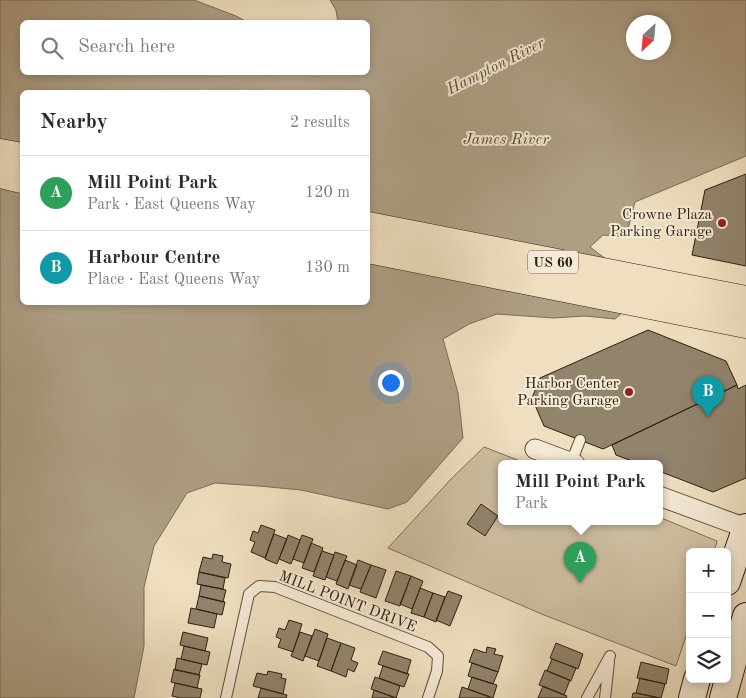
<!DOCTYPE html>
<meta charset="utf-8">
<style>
:root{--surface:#fff;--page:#f7f7f7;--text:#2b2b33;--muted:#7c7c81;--line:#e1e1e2;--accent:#8f2418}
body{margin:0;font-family:"Old Standard TT",serif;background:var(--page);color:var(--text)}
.controls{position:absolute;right:15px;bottom:15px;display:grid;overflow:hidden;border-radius:8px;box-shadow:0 2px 8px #0003}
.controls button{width:45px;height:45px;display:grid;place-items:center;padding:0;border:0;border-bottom:1px solid var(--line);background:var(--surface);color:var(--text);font:25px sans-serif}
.compass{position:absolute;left:626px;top:15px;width:45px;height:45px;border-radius:50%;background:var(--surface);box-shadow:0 2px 8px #0003;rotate:206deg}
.you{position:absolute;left:390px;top:382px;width:18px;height:18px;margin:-12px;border:4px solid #fff;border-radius:50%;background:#1a73e8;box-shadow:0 0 0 8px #1a73e833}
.badge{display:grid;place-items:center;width:32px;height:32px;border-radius:50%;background:var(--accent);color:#fff;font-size:16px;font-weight:700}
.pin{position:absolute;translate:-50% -41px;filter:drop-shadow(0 1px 2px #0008)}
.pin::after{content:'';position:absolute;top:26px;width:18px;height:15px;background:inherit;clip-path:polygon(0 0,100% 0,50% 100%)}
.popup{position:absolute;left:498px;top:460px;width:165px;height:65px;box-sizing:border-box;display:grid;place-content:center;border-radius:8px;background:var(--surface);filter:drop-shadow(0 1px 4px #0005);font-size:16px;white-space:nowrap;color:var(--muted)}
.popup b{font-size:19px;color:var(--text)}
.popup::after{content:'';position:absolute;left:50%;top:100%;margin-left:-10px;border:10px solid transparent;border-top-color:var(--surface)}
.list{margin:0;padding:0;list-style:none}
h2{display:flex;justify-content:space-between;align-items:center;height:65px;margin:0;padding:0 20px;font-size:21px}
h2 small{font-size:16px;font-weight:400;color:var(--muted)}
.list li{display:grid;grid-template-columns:32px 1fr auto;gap:15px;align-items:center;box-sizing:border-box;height:75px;padding:0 20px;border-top:1px solid var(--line)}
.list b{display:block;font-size:19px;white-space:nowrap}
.list p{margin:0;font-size:16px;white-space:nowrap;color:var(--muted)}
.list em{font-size:16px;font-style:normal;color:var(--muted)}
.icon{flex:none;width:28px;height:28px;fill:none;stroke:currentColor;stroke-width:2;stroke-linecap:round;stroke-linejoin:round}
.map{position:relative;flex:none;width:746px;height:698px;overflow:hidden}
.search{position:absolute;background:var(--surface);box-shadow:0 2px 8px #0003;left:20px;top:20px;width:350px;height:55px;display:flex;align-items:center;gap:12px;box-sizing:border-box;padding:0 18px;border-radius:8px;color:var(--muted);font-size:19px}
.panel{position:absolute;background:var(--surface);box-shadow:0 2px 8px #0003;left:20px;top:90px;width:350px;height:215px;border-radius:8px}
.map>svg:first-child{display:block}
</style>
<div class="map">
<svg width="746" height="698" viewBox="0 0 746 698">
<rect width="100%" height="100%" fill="#efdfc0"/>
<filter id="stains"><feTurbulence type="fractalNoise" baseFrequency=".004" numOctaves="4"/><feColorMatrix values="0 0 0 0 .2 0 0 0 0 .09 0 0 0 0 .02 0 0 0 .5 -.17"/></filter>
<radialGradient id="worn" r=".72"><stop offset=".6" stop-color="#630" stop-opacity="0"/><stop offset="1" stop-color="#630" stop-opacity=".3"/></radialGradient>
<path fill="#cebfa2" stroke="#7d705a" d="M484 447 528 464H501V522H659V517L717 541 714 552H690V624L676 666 544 615 388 548 451 479Z"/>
<path fill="#ad9e84" stroke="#796c56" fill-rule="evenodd" d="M0 0H194L236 16 247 22H22V72H368V22H338L336 10 330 0H746V156L635 202 626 237 603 235 590 247 614 265 627 309 615 319 585 316 554 318 497 314 469 324 443 339 458 393 463 438 407 502 388 509 301 490 259 486 215 483 187 493 154 546 144 587V646L134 698H0ZM634 22H664V52H634ZM22 92H368V302H22Z"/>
<path fill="#91836c" stroke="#2c2011" d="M746 174V266L692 255 705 190Z
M648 330 726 361 737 385 603 449 544 426 532 398 540 378Z
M737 385 738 389 746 385V478L713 492 659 471V464H640L616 455 612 445Z
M481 504 498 516 485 536 467 524Z
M261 525 275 530 265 558 251 552 255 542 250 540 253 531 258 533Z
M274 534 287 539 277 564 265 559Z
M288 535 300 540 291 564 279 559Z
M302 535 313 539 304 563 293 559Z
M311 543 323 548 314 572 302 568Z
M322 551 334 555 325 580 313 576Z
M335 552 347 556 337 581 326 577Z
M213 554 223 556 222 562 231 564 228 578 199 572 203 557 212 559Z
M345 560 357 565 348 589 336 584Z
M358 560 371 565 361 589 349 585Z
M371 565 386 570 376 598 360 592Z
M396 571 411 576 400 606 385 601Z
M199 572 225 578 223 589 197 584Z
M411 576 423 581 412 609 400 604Z
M201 585 226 590 223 602 199 596Z
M420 588 433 593 424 617 411 613Z
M448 591 462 596 450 626 436 620Z
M433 593 445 597 436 622 424 617Z
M199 596 225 602 222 615 196 609Z
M191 608 217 614 214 628 188 623Z
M289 620 302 624 293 652 278 647 281 639 276 637 279 628 285 630Z
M315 629 328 634 319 661 305 656Z
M183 632 208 638 205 651 180 645Z
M300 632 312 636 303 661 291 656Z
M327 638 341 643 331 671 317 666Z
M341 643 355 648 351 660 358 663 354 672 348 669 346 677 331 671Z
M556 643 583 654 578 669 550 658Z
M184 646 210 652 207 665 181 659Z
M487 647 496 649 494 654 503 656 498 672 469 662 474 649 486 653Z
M383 651 411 660 407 674 378 664Z
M177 658 202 664 199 675 175 670Z
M552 659 576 668 571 681 547 671Z
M641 662 669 669 666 684 637 678Z
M472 663 498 672 493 684 468 676Z
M383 666 409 674 404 687 379 678Z
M174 669 200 675 197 688 171 682Z
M545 670 570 680 564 695 539 685Z
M268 671 282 674 281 678 286 679 283 694 253 686 257 673 267 675Z
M375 677 400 686 396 698 371 689Z
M472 677 497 685 493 698 468 689Z
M640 678 665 684 661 698 636 693Z
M175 683 202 689 200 698H181L172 696Z
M543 686 567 696 566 698H538Z
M462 687 490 697V698H459Z
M261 688 287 695 286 698H258Z
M374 690 396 698H397H372Z
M633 693H636L658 698H632Z"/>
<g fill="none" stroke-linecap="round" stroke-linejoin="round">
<g stroke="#5d503d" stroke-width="12">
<path id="lane" d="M571 463 580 440
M226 698 249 594 259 586 275 587 428 647 438 656 437 671 428 698
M587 698 610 656
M605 698 609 662"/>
</g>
<g stroke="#5d503d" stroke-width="21">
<path id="street" d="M535 449 575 464
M659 496 746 528"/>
</g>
<g stroke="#2c2011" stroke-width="28">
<path id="secondary" d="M727 582 746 527
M692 698 697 679
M723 698 746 616"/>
</g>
<g stroke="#2c2011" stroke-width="29">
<path id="primary" d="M0 153 22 157
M0 174 22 179
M368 226 746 300
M368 249 746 324"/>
</g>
<use href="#lane" stroke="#f5ead6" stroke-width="10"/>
<use href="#street" stroke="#f5ead6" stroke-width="19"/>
<use href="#secondary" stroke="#f5ead6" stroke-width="26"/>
<use href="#primary" stroke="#efdfc0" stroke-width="28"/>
</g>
<g fill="#8f2418" stroke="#f5ead6" stroke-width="2">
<circle cx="722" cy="223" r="5"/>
<circle cx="629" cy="392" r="5"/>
</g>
<g text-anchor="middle" stroke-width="4" stroke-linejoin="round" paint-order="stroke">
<rect fill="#f5ead6" stroke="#685d4c" stroke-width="1" x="528" y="250.5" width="50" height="23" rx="4"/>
<g font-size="14" font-weight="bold" fill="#2c2011">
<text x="553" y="267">US 60</text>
</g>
<g font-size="15" fill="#2c2011" stroke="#f5ead6" text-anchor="end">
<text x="712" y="219">Crowne Plaza<tspan x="712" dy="17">Parking Garage</tspan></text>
<text x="619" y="388">Harbor Center<tspan x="619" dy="17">Parking Garage</tspan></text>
</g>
<g font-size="15" fill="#2c2011" stroke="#f5ead6">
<text transform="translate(348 601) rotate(21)" y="5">MILL POINT DRIVE</text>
</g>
<g font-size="16" font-style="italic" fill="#594c39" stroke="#f5ead6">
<text transform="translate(495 65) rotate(-27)" y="6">Hampton River</text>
<text x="506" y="144">James River</text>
</g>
</g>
<rect width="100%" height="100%" filter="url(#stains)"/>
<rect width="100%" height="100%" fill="url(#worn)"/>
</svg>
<div class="controls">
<button>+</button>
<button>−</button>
<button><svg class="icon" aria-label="layers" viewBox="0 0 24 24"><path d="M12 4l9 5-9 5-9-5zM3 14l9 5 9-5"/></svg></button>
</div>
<svg class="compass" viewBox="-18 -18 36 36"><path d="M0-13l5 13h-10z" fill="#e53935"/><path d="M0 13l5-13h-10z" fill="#7c7c81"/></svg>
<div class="you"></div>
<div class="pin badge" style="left:580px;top:583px;background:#2e9e5b">A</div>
<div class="popup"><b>Mill Point Park</b>Park</div>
<div class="pin badge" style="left:708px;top:417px;background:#0f9aa8">B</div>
<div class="search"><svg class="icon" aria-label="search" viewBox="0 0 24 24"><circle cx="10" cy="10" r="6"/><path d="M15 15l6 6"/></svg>Search here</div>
<section class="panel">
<h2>Nearby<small>2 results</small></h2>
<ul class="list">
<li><span class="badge" style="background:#2e9e5b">A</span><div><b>Mill Point Park</b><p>Park · East Queens Way</p></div><em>120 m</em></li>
<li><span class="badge" style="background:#0f9aa8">B</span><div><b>Harbour Centre</b><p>Place · East Queens Way</p></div><em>130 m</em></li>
</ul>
</section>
</div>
